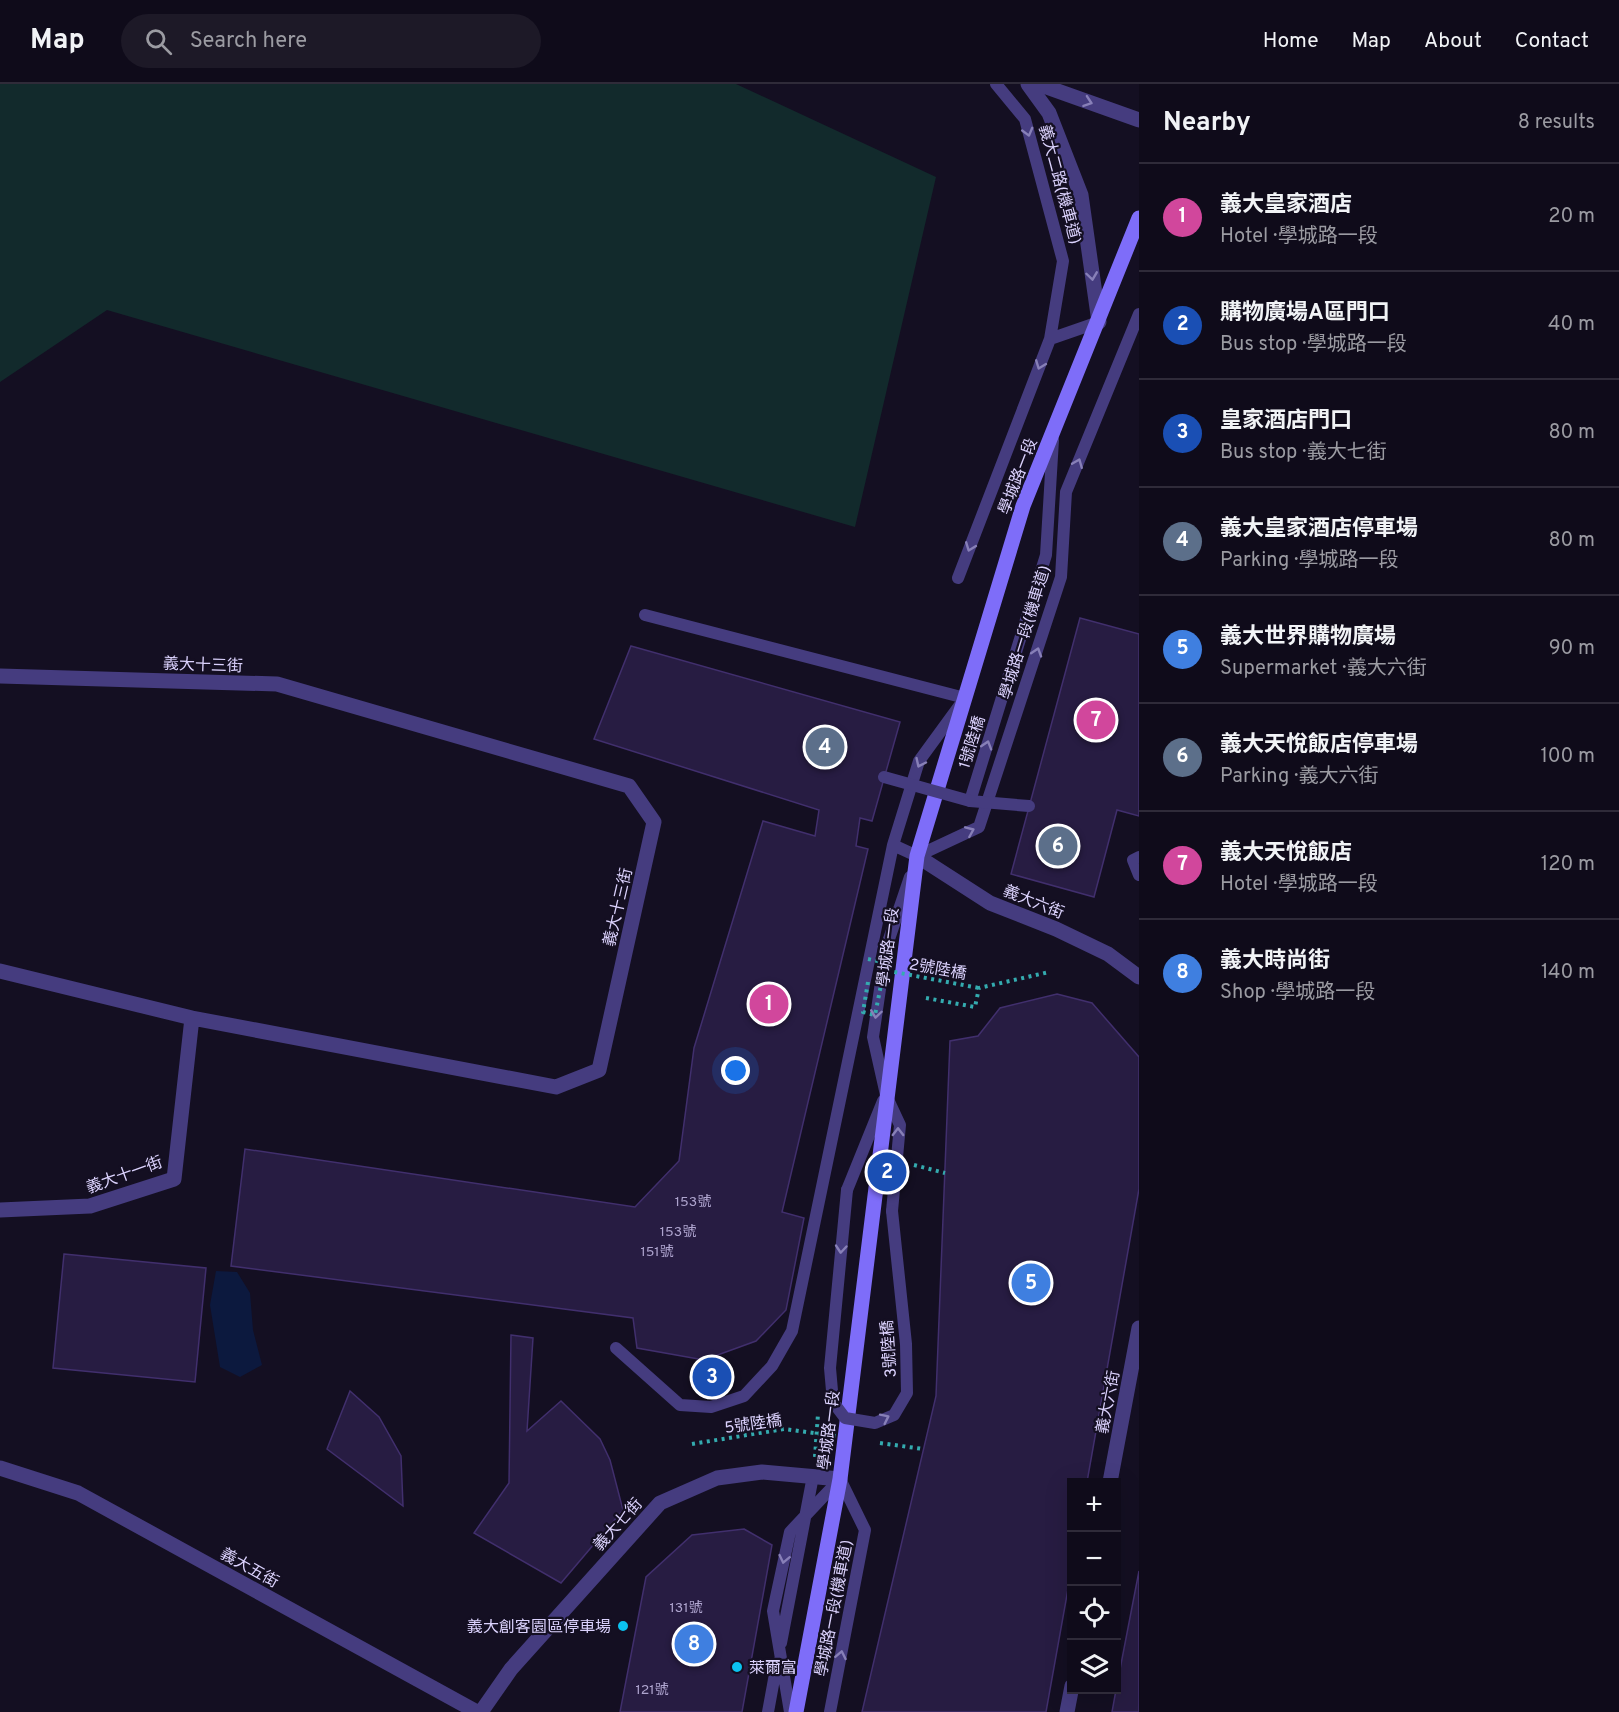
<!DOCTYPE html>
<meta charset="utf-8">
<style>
:root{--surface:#0f0b1a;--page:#1d1927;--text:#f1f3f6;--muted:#9b9ba2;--line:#2f2b39;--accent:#db2777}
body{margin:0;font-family:Overpass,"Noto Sans TC",sans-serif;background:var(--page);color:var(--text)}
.controls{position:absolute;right:18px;bottom:18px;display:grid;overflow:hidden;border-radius:0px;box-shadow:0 6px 24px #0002}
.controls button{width:54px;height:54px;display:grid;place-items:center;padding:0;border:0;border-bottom:2px solid var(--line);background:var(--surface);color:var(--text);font:30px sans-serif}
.you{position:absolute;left:736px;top:987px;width:21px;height:21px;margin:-15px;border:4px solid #fff;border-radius:50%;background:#1a73e8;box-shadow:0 0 0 9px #1a73e833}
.badge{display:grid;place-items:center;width:39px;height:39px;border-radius:50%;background:var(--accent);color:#fff;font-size:20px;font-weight:700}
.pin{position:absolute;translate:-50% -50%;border:3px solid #fff;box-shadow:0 2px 6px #0006}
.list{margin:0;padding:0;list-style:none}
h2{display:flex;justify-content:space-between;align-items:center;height:78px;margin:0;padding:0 24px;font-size:26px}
h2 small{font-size:20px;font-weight:400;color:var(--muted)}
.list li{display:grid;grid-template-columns:39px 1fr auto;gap:18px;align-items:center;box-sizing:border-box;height:108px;padding:0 24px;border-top:2px solid var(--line)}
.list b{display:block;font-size:22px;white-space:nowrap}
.list p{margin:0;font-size:20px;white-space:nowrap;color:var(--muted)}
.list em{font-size:20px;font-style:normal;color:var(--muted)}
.icon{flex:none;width:33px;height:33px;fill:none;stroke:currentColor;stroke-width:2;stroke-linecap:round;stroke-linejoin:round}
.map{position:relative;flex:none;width:1139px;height:1628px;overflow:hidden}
header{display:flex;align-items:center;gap:36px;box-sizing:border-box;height:84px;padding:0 30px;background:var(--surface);border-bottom:2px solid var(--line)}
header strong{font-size:28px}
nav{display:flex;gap:33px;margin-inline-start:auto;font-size:21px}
.search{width:420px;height:54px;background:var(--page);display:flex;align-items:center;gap:15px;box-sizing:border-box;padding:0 21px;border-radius:33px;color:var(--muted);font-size:22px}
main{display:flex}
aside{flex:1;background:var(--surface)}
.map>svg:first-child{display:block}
</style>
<header>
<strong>Map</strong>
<div class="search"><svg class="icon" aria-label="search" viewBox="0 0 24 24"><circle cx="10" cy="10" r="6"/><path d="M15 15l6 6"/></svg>Search here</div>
<nav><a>Home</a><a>Map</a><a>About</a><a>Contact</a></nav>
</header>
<main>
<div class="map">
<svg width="1139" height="1628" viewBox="0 0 1139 1628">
<rect width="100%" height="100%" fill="#140f22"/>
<path fill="#122a2c" d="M0 0H736L936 93 855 443 107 226 0 298Z"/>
<path fill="#0c193e" d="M216 1187 237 1188 250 1209 253 1246 262 1281 240 1293 220 1283 210 1221Z"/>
<path fill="#271c42" stroke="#412f6d" stroke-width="1.5" d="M1080 534 1139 550V732L1117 726 1094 813 1011 790Z
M631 562 900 638 872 737 860 734 856 762 868 765 782 1128 804 1134 786 1226 756 1257 704 1276 637 1264 633 1234 231 1182 245 1065 635 1123 679 1077 694 964 763 737 815 752 819 726 594 655Z
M1057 910 1092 919 1139 973V1105L1087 1398H1072V1483L1046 1628H862L936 1312 950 957 978 952 1000 924Z
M64 1170 206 1184 195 1298 53 1284Z
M511 1251 533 1254 527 1347 561 1317 600 1355 610 1376 623 1426 561 1499 474 1449 509 1399Z
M350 1307 379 1333 401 1372 403 1422 327 1365Z
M744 1445 772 1461 742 1628H620L646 1493 692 1451Z
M1139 1487V1628H1112L1116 1606Z"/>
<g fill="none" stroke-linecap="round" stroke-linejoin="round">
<path stroke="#34abaf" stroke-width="4" stroke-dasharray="3 4.5" stroke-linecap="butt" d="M926 914 975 923 979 904 1049 888
M914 1081 945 1089
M815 1373 818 1330"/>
<path stroke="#453c7f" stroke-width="12" d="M996 0 1025 35 1063 177 1050 255
M958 494 1050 255 1099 238
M645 531 965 614 919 677 893 761
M970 717 1046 471 1053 356
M917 772 979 743 1061 493 1066 408 1139 230
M1139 773 1133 776 1139 791
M847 1106 883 1017
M892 1127 900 1041 886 1011 873 953 886 864 910 793
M616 1264 680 1321 711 1323 744 1312 772 1282 792 1247 893 761 917 772
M781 1559 813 1392
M768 1628 777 1579
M790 1628 773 1527 790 1448 840 1395 865 1446 830 1628"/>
<path stroke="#453c7f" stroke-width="15" d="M1038 0 1139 36
M0 592 277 600 629 702 654 738 599 986 556 1003 192 934 0 887
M917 772 990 819 1056 845 1108 870 1139 893
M0 1126 90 1122 174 1095 192 934
M0 1384 78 1409 477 1628
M1110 1398 1139 1244
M481 1628 511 1585 660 1419 717 1394 762 1388 840 1395
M1067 1628 1072 1602"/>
<path stroke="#453c7f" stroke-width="15" d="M1028 0 1049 29 1081 111 1099 238"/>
<path stroke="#7e6df9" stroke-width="15" d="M796 1628 840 1395 917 772 1023 422 1139 134"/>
<path stroke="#34abaf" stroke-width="4" stroke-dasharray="3 4.5" stroke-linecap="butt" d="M868 875 887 879 884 886 979 904
M868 898 863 928 875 931 884 886
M880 1359 923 1365
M692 1360 784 1345 836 1352"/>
<path stroke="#453c7f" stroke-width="12" d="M884 693 970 717 1029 722
M847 1106 830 1284 833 1318 845 1334 875 1339 894 1331 907 1309 906 1260 892 1127"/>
</g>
<defs><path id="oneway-chevron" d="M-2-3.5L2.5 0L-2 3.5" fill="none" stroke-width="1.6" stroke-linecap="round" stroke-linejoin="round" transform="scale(1.5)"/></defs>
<g stroke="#8880b8">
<use href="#oneway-chevron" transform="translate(1088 18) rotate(19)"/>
<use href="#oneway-chevron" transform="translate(1028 48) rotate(75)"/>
<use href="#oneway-chevron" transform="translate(1092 192) rotate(82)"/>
<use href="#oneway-chevron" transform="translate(1040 281) rotate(111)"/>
<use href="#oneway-chevron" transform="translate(1078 379) rotate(-68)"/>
<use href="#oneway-chevron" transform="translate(970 463) rotate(111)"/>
<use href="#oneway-chevron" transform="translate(1037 568) rotate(-72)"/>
<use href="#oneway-chevron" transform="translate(987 661) rotate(-73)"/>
<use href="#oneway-chevron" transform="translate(920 679) rotate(115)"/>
<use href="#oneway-chevron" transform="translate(970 747) rotate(-23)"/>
<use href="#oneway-chevron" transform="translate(876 930) rotate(98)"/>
<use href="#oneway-chevron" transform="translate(898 1048) rotate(-90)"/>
<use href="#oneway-chevron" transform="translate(841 1165) rotate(95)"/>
<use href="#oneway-chevron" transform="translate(885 1334) rotate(-26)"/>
<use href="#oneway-chevron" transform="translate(784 1475) rotate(102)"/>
<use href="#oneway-chevron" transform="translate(841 1571) rotate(-79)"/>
</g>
<g fill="#0bc3f0" stroke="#140f22" stroke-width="2">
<circle cx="623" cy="1542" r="6"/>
<circle cx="737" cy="1583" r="6"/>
</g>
<g text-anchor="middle" stroke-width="4.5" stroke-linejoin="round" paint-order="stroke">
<g font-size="14" fill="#aea4ce">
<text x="693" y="1122">153號</text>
<text x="678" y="1152">153號</text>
<text x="657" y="1172">151號</text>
<text x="686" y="1528">131號</text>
<text x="652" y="1610">121號</text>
</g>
<g font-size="16" fill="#dbd2fd" stroke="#140f22">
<text transform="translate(1061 100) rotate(75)" y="6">義大二路(機車道)</text>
<text transform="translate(1017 392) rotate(-69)" y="6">學城路一段</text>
<text transform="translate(1024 548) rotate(-73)" y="6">學城路一段(機車道)</text>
<text transform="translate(203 580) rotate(2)" y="6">義大十三街</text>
<text transform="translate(971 658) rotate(-73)" y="6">1號陸橋</text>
<text transform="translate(1034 817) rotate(22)" y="6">義大六街</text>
<text transform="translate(617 823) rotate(-77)" y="6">義大十三街</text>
<text transform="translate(887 863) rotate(-83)" y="6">學城路一段</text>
<text transform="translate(938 884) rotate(10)" y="6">2號陸橋</text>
<text transform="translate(124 1090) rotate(-20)" y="6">義大十一街</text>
<text transform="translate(888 1265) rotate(-94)" y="6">3號陸橋</text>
<text transform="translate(1107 1318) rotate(-79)" y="6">義大六街</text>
<text transform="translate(753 1339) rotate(-8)" y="6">5號陸橋</text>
<text transform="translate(828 1346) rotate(-83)" y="6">學城路一段</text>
<text transform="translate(617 1440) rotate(-48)" y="6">義大七街</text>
<text transform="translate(250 1483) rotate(29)" y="6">義大五街</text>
<text transform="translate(833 1524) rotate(-79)" y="6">學城路一段(機車道)</text>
</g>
<g font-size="16" fill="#dbd2fd" stroke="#140f22" text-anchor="end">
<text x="611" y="1548">義大創客園區停車場</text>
<text x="749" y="1589" text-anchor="start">萊爾富</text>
</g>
</g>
</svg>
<div class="controls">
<button>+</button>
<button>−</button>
<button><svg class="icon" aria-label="locate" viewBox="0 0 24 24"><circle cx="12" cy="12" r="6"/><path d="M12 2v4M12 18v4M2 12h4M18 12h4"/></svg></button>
<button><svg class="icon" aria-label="layers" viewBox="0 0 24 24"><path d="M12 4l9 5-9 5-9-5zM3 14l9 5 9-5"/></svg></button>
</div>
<div class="you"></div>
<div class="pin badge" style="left:769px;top:920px;background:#d1479c">1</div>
<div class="pin badge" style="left:887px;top:1088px;background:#1a4fb4">2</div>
<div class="pin badge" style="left:712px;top:1293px;background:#1a4fb4">3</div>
<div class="pin badge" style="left:825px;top:663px;background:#5c6f8a">4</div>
<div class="pin badge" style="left:1031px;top:1199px;background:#3f7fe0">5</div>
<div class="pin badge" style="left:1058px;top:762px;background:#5c6f8a">6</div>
<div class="pin badge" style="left:1096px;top:636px;background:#d1479c">7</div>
<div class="pin badge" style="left:694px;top:1560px;background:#3f7fe0">8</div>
</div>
<aside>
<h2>Nearby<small>8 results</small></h2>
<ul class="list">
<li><span class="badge" style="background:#d1479c">1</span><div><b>義大皇家酒店</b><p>Hotel · 學城路一段</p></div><em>20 m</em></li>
<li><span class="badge" style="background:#1a4fb4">2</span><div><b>購物廣場A區門口</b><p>Bus stop · 學城路一段</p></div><em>40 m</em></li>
<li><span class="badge" style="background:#1a4fb4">3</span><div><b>皇家酒店門口</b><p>Bus stop · 義大七街</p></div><em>80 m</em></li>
<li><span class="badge" style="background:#5c6f8a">4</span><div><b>義大皇家酒店停車場</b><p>Parking · 學城路一段</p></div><em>80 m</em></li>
<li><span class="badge" style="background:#3f7fe0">5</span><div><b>義大世界購物廣場</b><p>Supermarket · 義大六街</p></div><em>90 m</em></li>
<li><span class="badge" style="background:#5c6f8a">6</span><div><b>義大天悅飯店停車場</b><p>Parking · 義大六街</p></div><em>100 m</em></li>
<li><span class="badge" style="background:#d1479c">7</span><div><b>義大天悅飯店</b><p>Hotel · 學城路一段</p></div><em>120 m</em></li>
<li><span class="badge" style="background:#3f7fe0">8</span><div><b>義大時尚街</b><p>Shop · 學城路一段</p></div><em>140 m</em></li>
</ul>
</aside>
</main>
